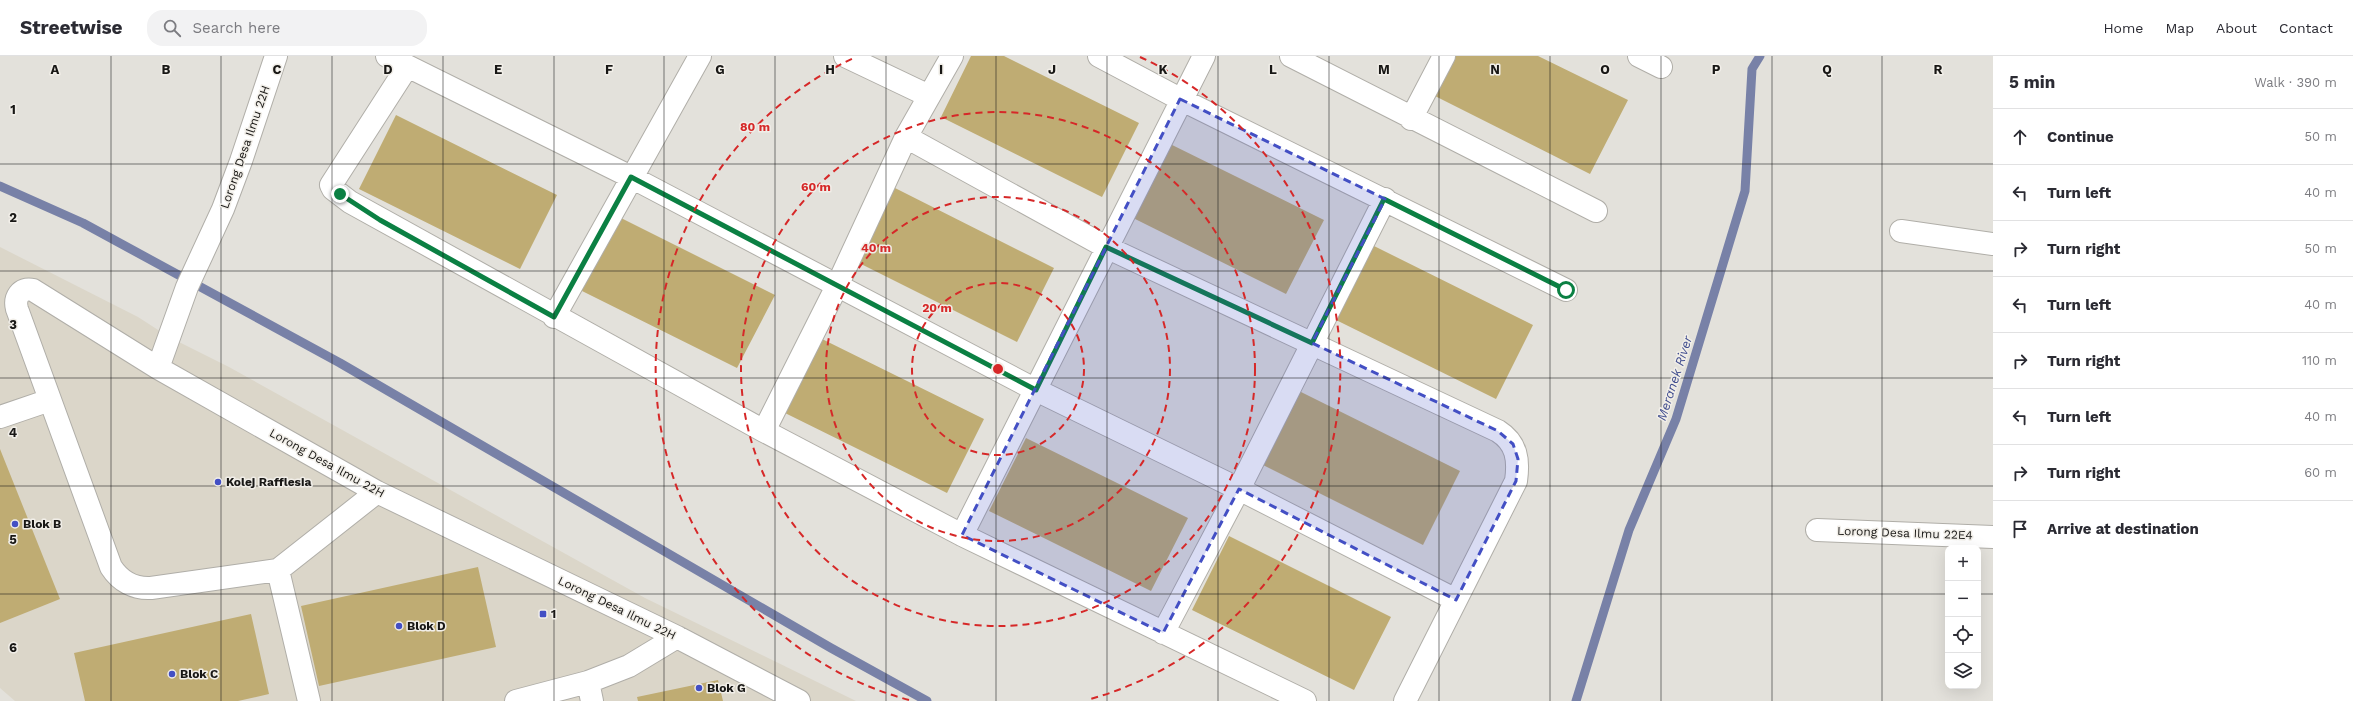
<!DOCTYPE html>
<meta charset="utf-8">
<style>
:root{--surface:#fff;--page:#f2f2f3;--text:#2b2b33;--muted:#7c7c81;--line:#e1e1e2}
body{margin:0;font-family:"Work Sans",sans-serif;background:var(--page);color:var(--text)}
.controls{position:absolute;right:12px;bottom:12px;display:grid;overflow:hidden;border-radius:8px;box-shadow:0 4px 16px #0002}
.controls button{width:36px;height:36px;display:grid;place-items:center;padding:0;border:0;border-bottom:1px solid var(--line);background:var(--surface);color:var(--text);font:20px sans-serif}
.stop{position:absolute;width:12px;height:12px;margin:-9px;border:3px solid #0b8043;border-radius:50%;background:#fff}
.stop.end{background:#0b8043;border-color:#fff;box-shadow:0 1px 4px #0008}
.list{margin:0;padding:0;list-style:none}
h2{display:flex;justify-content:space-between;align-items:center;height:52px;margin:0;padding:0 16px;font-size:17px}
h2 small{font-size:13px;font-weight:400;color:var(--muted)}
.list li{display:grid;grid-template-columns:26px 1fr auto;gap:12px;align-items:center;box-sizing:border-box;height:56px;padding:0 16px;border-top:1px solid var(--line)}
.list b{display:block;font-size:15px;white-space:nowrap}
.list em{font-size:13px;font-style:normal;color:var(--muted)}
.icon{flex:none;width:22px;height:22px;fill:none;stroke:currentColor;stroke-width:2;stroke-linecap:round;stroke-linejoin:round}
.map{position:relative;flex:none;width:1993px;height:645px;overflow:hidden}
header{display:flex;align-items:center;gap:24px;box-sizing:border-box;height:56px;padding:0 20px;background:var(--surface);border-bottom:1px solid var(--line)}
header strong{font-size:19px}
nav{display:flex;gap:22px;margin-inline-start:auto;font-size:14px}
.search{width:280px;height:36px;background:var(--page);display:flex;align-items:center;gap:10px;box-sizing:border-box;padding:0 14px;border-radius:16px;color:var(--muted);font-size:15px}
main{display:flex}
aside{flex:1;background:var(--surface)}
.map>svg:first-child{display:block}
</style>
<header>
<strong>Streetwise</strong>
<div class="search"><svg class="icon" aria-label="search" viewBox="0 0 24 24"><circle cx="10" cy="10" r="6"/><path d="M15 15l6 6"/></svg>Search here</div>
<nav><a>Home</a><a>Map</a><a>About</a><a>Contact</a></nav>
</header>
<main>
<div class="map">
<svg width="1993" height="645" viewBox="0 0 1993 645">
<rect width="100%" height="100%" fill="#e3e1db"/>
<path fill="#dbd6c9" d="M0 191 138 261 169 281 229 311 645 542 856 645H15L0 632Z"/>
<g fill="none" stroke-linecap="round" stroke-linejoin="round">
<path stroke="#7881a7" stroke-width="9" d="M0 130 83 167 340 307 831 592 927 645
M1576 645 1629 474 1676 363 1745 135 1752 13 1760 0"/>
</g>
<path fill="#bfac73" d="M971 0H1004L1139 67 1102 141 941 61Z
M1448 0H1538L1628 44 1590 118 1429 37Z
M396 59 557 139 520 213 359 133Z
M1162 84 1324 164 1286 238 1125 158Z
M893 131 1054 212 1017 286 855 205Z
M613 158 775 239 737 312 576 232Z
M1372 189 1533 269 1496 343 1334 263Z
M822 283 984 363 947 437 785 357Z
M1299 335 1460 415 1423 489 1261 408Z
M1026 382 1188 462 1151 535 989 455Z
M0 393 60 543 0 567Z
M1229 480 1391 561 1354 634 1192 554Z
M478 511 496 591 319 630 301 550Z
M251 558 269 638 238 645H85L74 597Z
M718 624 723 645H638L637 641Z"/>
<g fill="none" stroke-linecap="round" stroke-linejoin="round">
<g stroke="#b0aea8" stroke-width="24">
<path id="minor" d="M276 0 241 105 223 153 187 231 158 312 377 436 677 581 799 645
M387 0 631 121 1036 334 1239 433 1456 544 1516 425C1519 404 1517 387 1498 375L1106 191 906 81 837 230 764 375
M845 0 929 40
M1099 0 1180 43 1566 234
M1291 0 1596 155
M1639 0 1661 11
M407 11 331 129 333 133 350 146 764 375 962 479 1305 645
M1411 63 1444 0
M906 81 952 0
M1901 175 1993 188
M554 261 700 0
M158 312 33 234C20 231 14 242 17 253L111 511C120 525 134 533 151 532L278 514 377 436
M0 361 50 344
M1817 474 1993 481
M962 479 1204 0
M278 514 309 645
M1163 577 1239 433 1385 143
M588 626 592 645
M516 645 588 626 629 610 677 581
M1405 645 1456 544"/>
</g>
<use href="#minor" stroke="#fff" stroke-width="22"/>
</g>
<g fill="none" stroke-linecap="round" stroke-linejoin="round">
<path stroke="#0b8043" stroke-width="5" d="M340 138 380 164 554 261 631 121 1036 334 1106 191 1312 287 1384 143 1566 234"/>
</g>
<path fill="#434fc4" fill-opacity="0.2" stroke="#434fc4" stroke-width="3" stroke-dasharray="8 5" stroke-linejoin="round" d="M1180 43 1385 143 1312 287 1498 375 1513 388 1518 403 1516 425 1456 544 1239 433 1163 577 962 479Z"/>
<path fill="none" stroke="#181715" stroke-width="1" stroke-opacity="0.55" d="M111 0V645M221 0V645M332 0V645M443 0V645M554 0V645M664 0V645M775 0V645M886 0V645M996 0V645M1107 0V645M1218 0V645M1329 0V645M1439 0V645M1550 0V645M1661 0V645M1772 0V645M1882 0V645M0 108H1993M0 215H1993M0 322H1993M0 430H1993M0 538H1948M1978 538H1993"/>
<g fill="none" stroke="#d62828" stroke-width="2" stroke-dasharray="7 5">
<circle cx="998" cy="313" r="86"/>
<circle cx="998" cy="313" r="172"/>
<circle cx="998" cy="313" r="257"/>
<path d="M909 644A343 343 0 0 1 856 1M1140 1A343 343 0 0 1 1087 644"/>
</g>
<g fill="#434fc4" stroke="#f1eee8" stroke-width="1.5">
<circle cx="218" cy="426" r="4"/>
<circle cx="15" cy="468" r="4"/>
<rect x="539" y="554" width="8" height="8" rx="2"/>
<circle cx="399" cy="570" r="4"/>
<circle cx="172" cy="618" r="4"/>
<circle cx="699" cy="632" r="4"/>
</g>
<g text-anchor="middle" stroke-width="3" stroke-linejoin="round" paint-order="stroke">
<g font-size="12" fill="#181715" stroke="#f1eee8">
<text transform="translate(245 91) rotate(-71)" y="4">Lorong Desa Ilmu 22H</text>
<text transform="translate(327 407) rotate(29)" y="4">Lorong Desa Ilmu 22H</text>
<text transform="translate(1905 477) rotate(2)" y="4">Lorong Desa Ilmu 22E4</text>
<text transform="translate(617 552) rotate(26)" y="4">Lorong Desa Ilmu 22H</text>
</g>
<g font-size="12" font-weight="bold" fill="#181715" stroke="#f1eee8" text-anchor="start">
<text x="226" y="430">Kolej Rafflesia</text>
<text x="23" y="472">Blok B</text>
<text x="551" y="562">1</text>
<text x="407" y="574">Blok D</text>
<text x="180" y="622">Blok C</text>
<text x="707" y="636">Blok G</text>
</g>
<g font-size="13" font-style="italic" fill="#404d8e" stroke="#f1eee8">
<text transform="translate(1674 322) rotate(-72)" y="5">Meranek River</text>
</g>
</g>
<g font-size="13" text-anchor="middle" font-weight="bold" fill="#181715" stroke="#f1eee8" stroke-width="3" stroke-linejoin="round" paint-order="stroke">
<text x="55" y="18">A</text>
<text x="166" y="18">B</text>
<text x="277" y="18">C</text>
<text x="388" y="18">D</text>
<text x="498" y="18">E</text>
<text x="609" y="18">F</text>
<text x="720" y="18">G</text>
<text x="830" y="18">H</text>
<text x="941" y="18">I</text>
<text x="1052" y="18">J</text>
<text x="1163" y="18">K</text>
<text x="1273" y="18">L</text>
<text x="1384" y="18">M</text>
<text x="1495" y="18">N</text>
<text x="1605" y="18">O</text>
<text x="1716" y="18">P</text>
<text x="1827" y="18">Q</text>
<text x="1938" y="18">R</text>
<text x="13" y="58">1</text>
<text x="13" y="166">2</text>
<text x="13" y="273">3</text>
<text x="13" y="381">4</text>
<text x="13" y="488">5</text>
<text x="13" y="596">6</text>
</g>
<circle cx="998" cy="313" r="6" fill="#d62828" stroke="#f1eee8" stroke-width="2"/>
<g font-size="12" text-anchor="middle" font-weight="bold" fill="#d62828" stroke="#f1eee8" stroke-width="3" stroke-linejoin="round" paint-order="stroke">
<text x="755" y="75">80 m</text>
<text x="816" y="135">60 m</text>
<text x="876" y="196">40 m</text>
<text x="937" y="256">20 m</text>
</g>
</svg>
<div class="controls">
<button>+</button>
<button>−</button>
<button><svg class="icon" aria-label="locate" viewBox="0 0 24 24"><circle cx="12" cy="12" r="6"/><path d="M12 2v4M12 18v4M2 12h4M18 12h4"/></svg></button>
<button><svg class="icon" aria-label="layers" viewBox="0 0 24 24"><path d="M12 4l9 5-9 5-9-5zM3 14l9 5 9-5"/></svg></button>
</div>
<div class="stop" style="left:1566px;top:234px"></div>
<div class="stop end" style="left:340px;top:138px"></div>
</div>
<aside>
<h2>5 min<small>Walk · 390 m</small></h2>
<ul class="list">
<li><svg class="icon" aria-label="ahead" viewBox="0 0 24 24"><path d="M12 20V5M6 11l6-6 6 6"/></svg><div><b>Continue</b></div><em>50 m</em></li>
<li><svg class="icon" aria-label="left" viewBox="0 0 24 24"><path d="M17 20v-9H6M10 6l-5 5 5 5"/></svg><div><b>Turn left</b></div><em>40 m</em></li>
<li><svg class="icon" aria-label="right" viewBox="0 0 24 24"><path d="M7 20v-9h11M14 6l5 5-5 5"/></svg><div><b>Turn right</b></div><em>50 m</em></li>
<li><svg class="icon" aria-label="left" viewBox="0 0 24 24"><path d="M17 20v-9H6M10 6l-5 5 5 5"/></svg><div><b>Turn left</b></div><em>40 m</em></li>
<li><svg class="icon" aria-label="right" viewBox="0 0 24 24"><path d="M7 20v-9h11M14 6l5 5-5 5"/></svg><div><b>Turn right</b></div><em>110 m</em></li>
<li><svg class="icon" aria-label="left" viewBox="0 0 24 24"><path d="M17 20v-9H6M10 6l-5 5 5 5"/></svg><div><b>Turn left</b></div><em>40 m</em></li>
<li><svg class="icon" aria-label="right" viewBox="0 0 24 24"><path d="M7 20v-9h11M14 6l5 5-5 5"/></svg><div><b>Turn right</b></div><em>60 m</em></li>
<li><svg class="icon" aria-label="arrive" viewBox="0 0 24 24"><path d="M6 21V4h12l-3 4 3 4H6"/></svg><div><b>Arrive at destination</b></div></li>
</ul>
</aside>
</main>
